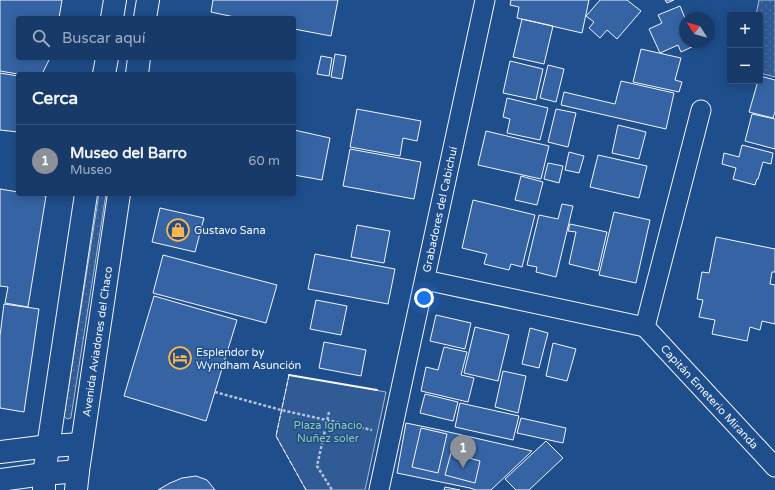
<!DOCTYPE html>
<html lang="es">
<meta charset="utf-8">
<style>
:root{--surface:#173a69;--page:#244571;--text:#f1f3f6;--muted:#9eadc0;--line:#36547d;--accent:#8c9099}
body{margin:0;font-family:"Varela Round",sans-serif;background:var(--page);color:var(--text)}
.controls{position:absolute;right:12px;top:12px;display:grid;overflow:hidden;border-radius:4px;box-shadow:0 2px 10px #0003}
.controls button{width:36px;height:36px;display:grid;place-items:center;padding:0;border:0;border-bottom:1px solid var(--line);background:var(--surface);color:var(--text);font:20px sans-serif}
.compass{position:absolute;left:679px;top:12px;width:36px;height:36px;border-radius:50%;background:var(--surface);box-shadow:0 2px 10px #0003;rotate:306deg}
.you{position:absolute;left:424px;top:298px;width:14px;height:14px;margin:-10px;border:3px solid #fff;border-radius:50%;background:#1a73e8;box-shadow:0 0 0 6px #1a73e833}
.badge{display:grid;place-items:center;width:26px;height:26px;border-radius:50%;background:var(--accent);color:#fff;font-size:13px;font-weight:700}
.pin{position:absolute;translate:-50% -33px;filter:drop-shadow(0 1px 2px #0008)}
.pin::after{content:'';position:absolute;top:21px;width:14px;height:12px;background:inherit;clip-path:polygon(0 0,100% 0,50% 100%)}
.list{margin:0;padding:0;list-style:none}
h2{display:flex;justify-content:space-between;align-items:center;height:52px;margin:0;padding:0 16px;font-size:17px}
h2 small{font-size:13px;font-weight:400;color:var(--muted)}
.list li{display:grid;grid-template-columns:26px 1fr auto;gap:12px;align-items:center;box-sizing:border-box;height:72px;padding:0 16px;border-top:1px solid var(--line)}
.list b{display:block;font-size:15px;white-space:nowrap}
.list p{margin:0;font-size:13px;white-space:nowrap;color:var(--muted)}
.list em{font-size:13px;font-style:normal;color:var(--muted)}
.icon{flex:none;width:22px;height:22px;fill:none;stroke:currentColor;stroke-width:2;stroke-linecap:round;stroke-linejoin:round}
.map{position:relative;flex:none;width:775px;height:490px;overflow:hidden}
.search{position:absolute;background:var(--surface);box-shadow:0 2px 10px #0003;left:16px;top:16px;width:280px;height:44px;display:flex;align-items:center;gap:10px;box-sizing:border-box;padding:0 14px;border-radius:4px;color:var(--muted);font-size:15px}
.panel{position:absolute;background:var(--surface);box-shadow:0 2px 10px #0003;left:16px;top:72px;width:280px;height:124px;border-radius:4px}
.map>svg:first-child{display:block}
</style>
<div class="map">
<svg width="775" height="490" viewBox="0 0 775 490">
<defs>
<pattern id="grass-dots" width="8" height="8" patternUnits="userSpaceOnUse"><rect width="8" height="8" fill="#305b95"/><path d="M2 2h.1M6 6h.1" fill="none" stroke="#4e73a5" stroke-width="1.8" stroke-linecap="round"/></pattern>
</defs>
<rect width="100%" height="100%" fill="#1f4e8c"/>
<path fill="url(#grass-dots)" stroke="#a8bbd7" d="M759 0H775V77L760 73V15H756Z
M99 194H106L71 417V418L67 419 64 416Z"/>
<path fill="#305b95" stroke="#a8bbd7" d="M289 375 386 392 365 490H306L276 436Z"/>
<path fill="#3563a3" stroke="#f2f6ff" d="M0 0H62L59 18H18V58H50L42 74H18L0 71Z
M213 0H338L331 36 294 29V18H239L211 12Z
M511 0H589L582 33 517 18 519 7 510 5Z
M600 0H627L641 11 617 39 607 30 600 38 589 28 594 22 586 16Z
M665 0H674L667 3Z
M680 6 685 18 692 14 694 18H685V42H697L698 44 681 52 678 45 660 53 649 29 662 23 658 15Z
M522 19 553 26 544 64 513 57Z
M641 49 681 58 675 80 682 82 679 92 633 82Z
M335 54 346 56 342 79 331 77Z
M321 56 332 58 329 76 317 74Z
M510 61 543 69 536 100 503 93Z
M548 65 564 69 556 102 540 98Z
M0 73 18 76V132L0 130Z
M760 76 775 80V112L773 118 749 112 758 81H760Z
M621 81 674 93 666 129 561 105 564 92 615 104Z
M507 98 548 108 540 140 507 133 510 119 503 117Z
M357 109 421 121 417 141 403 138 400 156 350 147Z
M556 109 576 113 568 147 548 142Z
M752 114 775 119V149L745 141Z
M618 125 646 132 639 159 612 153Z
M294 130 330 138 322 180 294 175Z
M486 131 549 146 541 179 478 165Z
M742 145 773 153 771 164 763 162 758 179H757L755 185 733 179 736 168 722 164 724 153 739 157Z
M350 149 421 162 414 199 343 186Z
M569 152 584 156 579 173 565 170Z
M598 155 647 166 639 198 590 187Z
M548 163 563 166 559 183 544 179Z
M521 176 543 182 537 205 515 200Z
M0 189 18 192V194H32L46 196 28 307 5 303 8 287 0 286Z
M473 200 535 215 522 267 511 264 509 270 484 264 487 254 462 248Z
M562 204 573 206 556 277 536 272 537 267 527 265 539 215 558 219Z
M160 208 204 218 195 252 152 242Z
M614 212 650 220 636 283 599 275Z
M570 224 607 232 598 271 569 264 576 232 568 231Z
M357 225 390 231 384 263 351 257Z
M716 237 775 249V272H772L770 284 775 285V324L762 321 760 330 750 327 747 341 712 334 715 320 699 317 703 300 697 299 702 272 709 273Z
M315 254 395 269 388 304 308 289Z
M163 255 277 285 266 323 153 293Z
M154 296 237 320 206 421 124 396Z
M316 300 347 306 341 335 310 329Z
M4 304 39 309 24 412 0 408V336Z
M436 315 471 323 465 349 430 341Z
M475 327 509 335 498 381 464 373Z
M530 328 548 333 539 368 522 364Z
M324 342 366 350 361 376 319 368Z
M553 343 576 349 567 381 546 376Z
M444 347 467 352 461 375 474 378 468 402 421 391 426 367 438 370Z
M503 371 526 376 518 413 495 407Z
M425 394 458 402 453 421 420 413Z
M460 403 519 416 513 440 455 427Z
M521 418 566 428 563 443 517 433Z
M406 423 440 430 532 451 491 490H476L470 488 397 473Z
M421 428 447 434 438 473 412 467Z
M546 441 563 458 529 490H516L505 479Z
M451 453 480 461 475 483 445 475Z
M196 476 207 480 215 490H158L170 483 182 478Z
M445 487 460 490H444Z"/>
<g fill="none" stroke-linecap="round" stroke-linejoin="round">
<g stroke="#f2f6ff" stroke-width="21">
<g id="street">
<path d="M425 280 645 327"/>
<path d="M645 327 701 110"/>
<path id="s1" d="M645 327 775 467"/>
<path id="s2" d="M379 490 485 0"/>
</g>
</g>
<g stroke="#f2f6ff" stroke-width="24">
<path id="secondary" d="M0 452 49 446 82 444
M0 480 44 474 78 471"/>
</g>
<g stroke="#f2f6ff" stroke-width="24">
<g id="highway">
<path d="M112 18 115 0"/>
<path d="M145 18 148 0"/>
<path d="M104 74 107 58"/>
<path d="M137 74 139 58"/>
<path d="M44 490V474L86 194"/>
<path id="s3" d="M76 490 78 471 119 194"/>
</g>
</g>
<path stroke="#b3c4dc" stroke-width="2.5" stroke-dasharray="3 2" stroke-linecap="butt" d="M215 392 281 410 372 430
M329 412 317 466 332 490"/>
<use href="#street" stroke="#1f4e8c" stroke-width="19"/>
<use href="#secondary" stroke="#1f4e8c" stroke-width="22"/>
<use href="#highway" stroke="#1f4e8c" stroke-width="22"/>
<path stroke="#f2f6ff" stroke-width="1" stroke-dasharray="5 2" stroke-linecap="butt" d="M289 375 276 436 306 490"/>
<path stroke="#f2f6ff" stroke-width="2" d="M289 375 377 390"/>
</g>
<defs>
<g id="shop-ring" transform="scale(1.15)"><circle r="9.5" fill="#1f4e8c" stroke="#ffb74d" stroke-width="1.5"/><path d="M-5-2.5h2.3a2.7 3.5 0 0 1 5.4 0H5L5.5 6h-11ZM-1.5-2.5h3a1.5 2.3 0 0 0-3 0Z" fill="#ffb74d"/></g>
<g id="hotel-ring" transform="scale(1.15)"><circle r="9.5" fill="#1f4e8c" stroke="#ffb74d" stroke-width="1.5"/><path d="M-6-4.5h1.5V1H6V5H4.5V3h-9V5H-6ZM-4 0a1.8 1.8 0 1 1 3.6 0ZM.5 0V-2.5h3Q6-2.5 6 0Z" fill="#ffb74d"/></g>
</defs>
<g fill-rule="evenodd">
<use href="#shop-ring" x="178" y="230"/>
<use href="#hotel-ring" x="180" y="358"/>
</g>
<g text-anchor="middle" stroke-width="3" stroke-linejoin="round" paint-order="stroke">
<g font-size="11" fill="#f2f6ff" stroke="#1f4e8c">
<text dy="4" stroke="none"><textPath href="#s2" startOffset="287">Grabadores del Cabichuí</textPath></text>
<text dy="4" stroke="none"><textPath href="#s3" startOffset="150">Avenida Aviadores del Chaco</textPath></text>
<text dy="4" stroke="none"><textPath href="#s1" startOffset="95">Capitán Emeterio Miranda</textPath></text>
</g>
<g font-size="11" fill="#f2f6ff" stroke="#1f4e8c" text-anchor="start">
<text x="194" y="234">Gustavo Sana</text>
<text x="196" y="356">Esplendor by<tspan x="196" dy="13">Wyndham Asunción</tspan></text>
</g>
<g font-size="11" fill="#97c8a6" stroke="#1f4e8c">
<text x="328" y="429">Plaza Ignacio<tspan x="328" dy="13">Nuñez soler</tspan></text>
</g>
</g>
</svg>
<div class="controls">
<button>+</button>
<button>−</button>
</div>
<svg class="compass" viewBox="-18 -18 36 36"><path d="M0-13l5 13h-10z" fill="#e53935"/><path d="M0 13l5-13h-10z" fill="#9eadc0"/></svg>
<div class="you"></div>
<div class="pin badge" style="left:463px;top:468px">1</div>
<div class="search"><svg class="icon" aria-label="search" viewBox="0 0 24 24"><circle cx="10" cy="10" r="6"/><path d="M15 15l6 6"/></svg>Buscar aquí</div>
<section class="panel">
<h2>Cerca<small></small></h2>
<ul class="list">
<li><span class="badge">1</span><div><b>Museo del Barro</b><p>Museo</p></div><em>60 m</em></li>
</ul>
</section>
</div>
